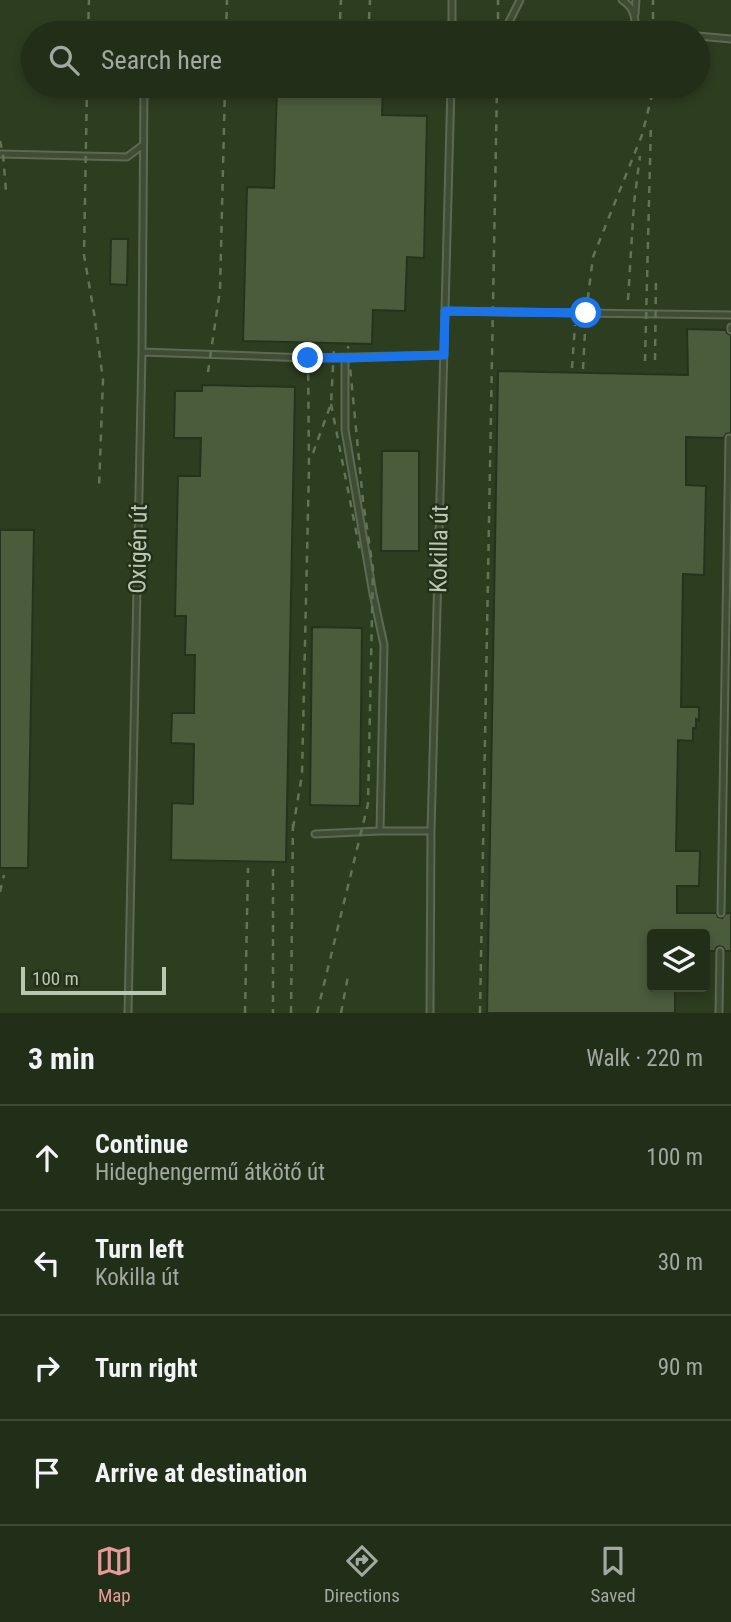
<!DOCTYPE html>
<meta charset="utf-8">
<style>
:root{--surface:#212e18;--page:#293621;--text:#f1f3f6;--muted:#a2a8a2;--line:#3e4a37;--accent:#e69b98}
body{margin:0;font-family:"Roboto Condensed",sans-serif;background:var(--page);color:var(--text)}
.controls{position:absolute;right:21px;bottom:21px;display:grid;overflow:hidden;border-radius:7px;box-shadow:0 4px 10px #0003}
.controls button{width:63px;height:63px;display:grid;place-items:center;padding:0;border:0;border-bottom:2px solid var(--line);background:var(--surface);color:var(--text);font:35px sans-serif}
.scale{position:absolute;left:21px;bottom:18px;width:145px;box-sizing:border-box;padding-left:7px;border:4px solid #b9c8b0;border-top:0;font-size:19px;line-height:24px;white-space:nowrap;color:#b9c8b0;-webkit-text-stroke:5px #23311a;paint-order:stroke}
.stop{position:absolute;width:21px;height:21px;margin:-16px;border:5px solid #1a73e8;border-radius:50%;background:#fff}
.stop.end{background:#1a73e8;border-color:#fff;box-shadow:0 2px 7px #0008}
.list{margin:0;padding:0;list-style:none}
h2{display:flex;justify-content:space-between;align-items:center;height:91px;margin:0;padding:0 28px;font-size:30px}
h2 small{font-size:23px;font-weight:400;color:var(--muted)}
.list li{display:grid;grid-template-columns:46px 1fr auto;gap:21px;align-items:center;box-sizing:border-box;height:105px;padding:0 28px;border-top:2px solid var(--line)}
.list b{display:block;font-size:26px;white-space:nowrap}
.list p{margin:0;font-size:23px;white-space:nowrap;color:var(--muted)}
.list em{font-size:23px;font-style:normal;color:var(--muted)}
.icon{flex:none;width:38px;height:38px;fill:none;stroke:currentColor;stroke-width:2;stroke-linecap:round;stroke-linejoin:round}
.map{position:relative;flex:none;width:731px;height:1013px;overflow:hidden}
.search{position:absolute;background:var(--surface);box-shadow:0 4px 10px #0003;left:21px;right:21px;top:21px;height:77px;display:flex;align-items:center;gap:18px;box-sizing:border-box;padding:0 24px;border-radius:38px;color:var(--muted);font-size:26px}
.sheet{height:511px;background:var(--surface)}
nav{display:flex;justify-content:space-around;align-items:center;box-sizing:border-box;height:98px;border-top:2px solid var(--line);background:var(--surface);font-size:19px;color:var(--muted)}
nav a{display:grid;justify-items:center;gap:4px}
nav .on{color:var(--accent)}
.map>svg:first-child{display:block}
</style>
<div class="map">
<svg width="731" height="1013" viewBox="0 0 731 1013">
<rect width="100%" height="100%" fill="#2c3d20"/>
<path fill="#4a5c3c" stroke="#25331c" stroke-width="2" d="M277 86H383L382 115 427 116 424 258 407 257 405 311 373 310 372 344 243 341 247 187 274 188Z
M111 239H128L127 285 110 284Z
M687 329 726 330 727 333 731 335V433L726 434 724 438 686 437V485L706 486 704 575 683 574 681 707H699V720L696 719V728H693V741L678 740 676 851H700L699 886H677V913H716L718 917 722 918 726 913H731V951H725L723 947 719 946 716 948 715 951H705V934H652V987H675V1013H487L498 371 688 375Z
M202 385 295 387 286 862 171 860 172 803 193 804 194 744 171 743 172 713H194L195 655H185L186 616H175L178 476H200L201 438H174L175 391H202Z
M382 451H419V551H381Z
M0 530H34L28 868H0Z
M312 627 362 628 360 806 310 805Z"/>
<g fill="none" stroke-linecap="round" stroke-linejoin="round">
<g stroke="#5c6a53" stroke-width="9">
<path id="service" d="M622 0C635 8 635 18 636 32
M635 14 636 0
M152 33 154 31 240 33
M452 33V0
M508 33 509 22 520 0
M636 33V32L652 33
M698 36 731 39
M0 154 127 157 143 145
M445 311 731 315
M731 330V327
M142 352 308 358 444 355
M345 358V430L373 594 384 645 380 831
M315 834 380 831H431
M721 913 729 438
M128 1013 142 352 144 86
M430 1013 431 831 451 86
M719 1013 720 951"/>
</g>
<use href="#service" stroke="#3e4d34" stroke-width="5"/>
<path stroke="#627456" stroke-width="2.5" stroke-dasharray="7 7" stroke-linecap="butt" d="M340 19 341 0
M369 19 370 0
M88 33 89 0
M226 33 227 0
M498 33V0
M653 33V0
M87 86 84 255 94 313 103 380 99 488
M0 141 3 154 6 191
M628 300 634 203 640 156
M655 360 656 277
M645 361 651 123
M572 368 575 325
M583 369 586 313 593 257 642 135 652 95
M208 372 220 290 225 86
M331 404 360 551
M313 453 331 404 334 348
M293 828 302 775 309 468 308 349
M273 869V1013
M0 892 4 875
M245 1013 248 868
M291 1013 293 818
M317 1013 368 804 373 569 363 501 348 346
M341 1013 348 976
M480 1013 497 86"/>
</g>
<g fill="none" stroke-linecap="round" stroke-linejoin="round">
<path stroke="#1a73e8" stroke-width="9" d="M308 358H350L444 355 445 311 586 313"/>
</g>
<g text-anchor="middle" stroke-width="5" stroke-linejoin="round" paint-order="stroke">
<g font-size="24" fill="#b9c8b0" stroke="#23311a">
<text transform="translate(138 549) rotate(-89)" y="8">Oxigén út</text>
<text transform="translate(439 549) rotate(-89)" y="8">Kokilla út</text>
</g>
</g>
</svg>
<div class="controls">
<button><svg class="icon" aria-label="layers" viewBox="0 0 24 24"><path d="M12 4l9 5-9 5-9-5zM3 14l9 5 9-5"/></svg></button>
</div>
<div class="scale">100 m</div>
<div class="stop" style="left:586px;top:313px"></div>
<div class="stop end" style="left:308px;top:358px"></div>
<div class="search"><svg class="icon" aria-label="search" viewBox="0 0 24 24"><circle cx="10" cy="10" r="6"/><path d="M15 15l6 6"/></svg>Search here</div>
</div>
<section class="sheet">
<h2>3 min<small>Walk · 220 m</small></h2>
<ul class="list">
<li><svg class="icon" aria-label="ahead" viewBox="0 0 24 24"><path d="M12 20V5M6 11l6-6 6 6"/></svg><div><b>Continue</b><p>Hideghengermű átkötő út</p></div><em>100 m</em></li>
<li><svg class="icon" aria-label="left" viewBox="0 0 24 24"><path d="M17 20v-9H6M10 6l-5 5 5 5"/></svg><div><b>Turn left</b><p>Kokilla út</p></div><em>30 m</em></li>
<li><svg class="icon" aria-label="right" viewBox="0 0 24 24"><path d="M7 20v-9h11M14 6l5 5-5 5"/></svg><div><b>Turn right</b></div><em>90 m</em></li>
<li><svg class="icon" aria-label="arrive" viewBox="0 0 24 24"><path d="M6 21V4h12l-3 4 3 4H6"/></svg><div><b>Arrive at destination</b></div></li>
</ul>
</section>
<nav>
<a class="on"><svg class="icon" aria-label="map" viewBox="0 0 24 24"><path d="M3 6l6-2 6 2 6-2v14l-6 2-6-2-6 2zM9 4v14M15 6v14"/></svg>Map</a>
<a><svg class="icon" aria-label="directions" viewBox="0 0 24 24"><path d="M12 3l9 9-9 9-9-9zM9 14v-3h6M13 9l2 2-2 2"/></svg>Directions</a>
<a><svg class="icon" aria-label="saved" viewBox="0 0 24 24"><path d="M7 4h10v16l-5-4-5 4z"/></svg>Saved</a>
</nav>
